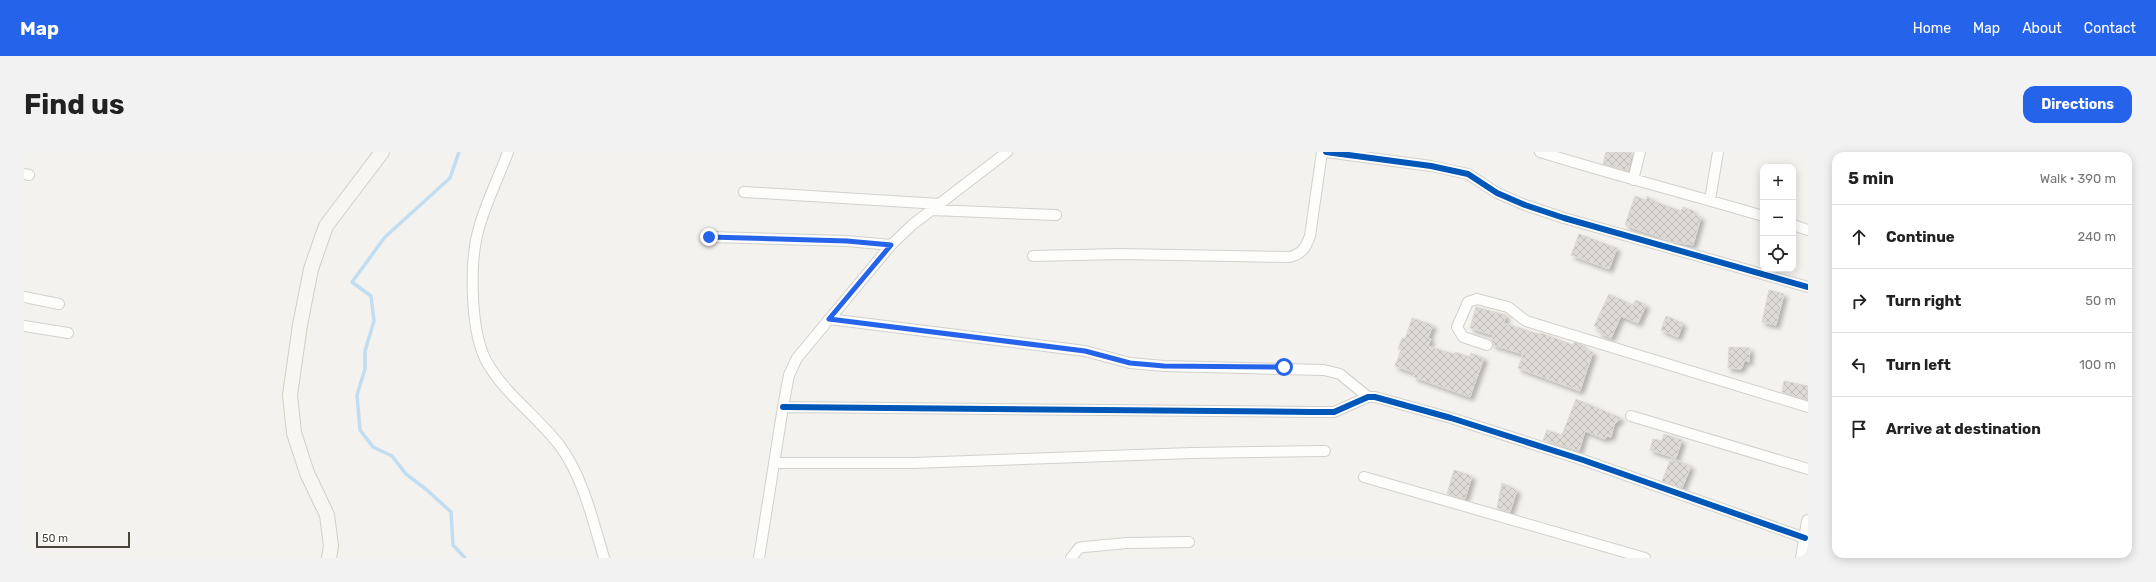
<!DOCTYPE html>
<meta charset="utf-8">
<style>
:root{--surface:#fff;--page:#f2f2f2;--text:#222;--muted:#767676;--line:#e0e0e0;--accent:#2563eb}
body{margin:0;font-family:Rubik,sans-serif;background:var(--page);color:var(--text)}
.controls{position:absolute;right:12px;top:12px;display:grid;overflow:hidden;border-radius:8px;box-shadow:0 2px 10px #0003}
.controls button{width:36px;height:36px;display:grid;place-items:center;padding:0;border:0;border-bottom:1px solid var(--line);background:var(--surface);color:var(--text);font:20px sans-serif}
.scale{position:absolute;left:12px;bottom:10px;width:94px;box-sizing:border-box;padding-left:4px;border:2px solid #4b4439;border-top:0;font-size:11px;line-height:14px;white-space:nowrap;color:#4b4439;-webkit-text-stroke:3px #fff;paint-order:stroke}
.stop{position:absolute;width:12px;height:12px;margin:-9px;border:3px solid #2563eb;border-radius:50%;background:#fff}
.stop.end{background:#2563eb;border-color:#fff;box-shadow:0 1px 4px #0008}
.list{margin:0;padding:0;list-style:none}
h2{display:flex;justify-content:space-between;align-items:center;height:52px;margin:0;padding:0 16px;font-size:17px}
h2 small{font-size:13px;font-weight:400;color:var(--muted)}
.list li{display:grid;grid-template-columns:26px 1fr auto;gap:12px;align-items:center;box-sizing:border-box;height:64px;padding:0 16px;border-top:1px solid var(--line)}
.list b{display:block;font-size:15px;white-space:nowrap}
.list em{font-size:13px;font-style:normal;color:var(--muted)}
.icon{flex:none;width:22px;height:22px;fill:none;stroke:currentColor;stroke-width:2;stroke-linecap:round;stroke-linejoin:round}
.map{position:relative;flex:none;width:1784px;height:406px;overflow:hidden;border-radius:12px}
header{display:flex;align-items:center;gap:24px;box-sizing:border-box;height:56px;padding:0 20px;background:var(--accent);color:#fff}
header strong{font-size:19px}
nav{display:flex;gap:22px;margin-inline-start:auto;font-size:14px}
.intro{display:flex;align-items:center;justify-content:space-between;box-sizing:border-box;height:96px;padding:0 24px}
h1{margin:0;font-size:28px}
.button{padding:10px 18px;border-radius:12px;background:var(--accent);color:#fff;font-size:14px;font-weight:700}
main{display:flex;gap:24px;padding:0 24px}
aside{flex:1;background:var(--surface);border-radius:12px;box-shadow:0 2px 10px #0003}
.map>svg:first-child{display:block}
</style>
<header>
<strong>Map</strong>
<nav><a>Home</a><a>Map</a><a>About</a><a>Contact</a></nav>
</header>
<div class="intro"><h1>Find us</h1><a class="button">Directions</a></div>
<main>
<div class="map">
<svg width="1784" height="406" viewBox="0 0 1784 406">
<defs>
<pattern id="building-cross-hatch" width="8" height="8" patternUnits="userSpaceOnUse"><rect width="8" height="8" fill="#dedbd6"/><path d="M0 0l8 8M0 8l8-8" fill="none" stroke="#c0bdb8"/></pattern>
<filter id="shadow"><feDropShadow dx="3.5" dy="3.5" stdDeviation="2" flood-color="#0004"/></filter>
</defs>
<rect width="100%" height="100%" fill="#f4f2ee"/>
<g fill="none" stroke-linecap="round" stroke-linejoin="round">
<path stroke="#c0ddf1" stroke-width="3.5" d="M435 0 426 26 361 85 328 130 347 144 350 169 341 199V217L333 243 336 278 349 295 368 304 382 322 403 338 427 360 429 393 441 406"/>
</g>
<path fill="url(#building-cross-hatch)" stroke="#dcd9d4" filter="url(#shadow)" d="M1582 0H1608L1604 19 1579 12Z
M1611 44 1622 48 1623 44 1632 50 1657 59 1659 55 1670 59 1669 62 1677 65 1669 93 1649 90 1601 73Z
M1555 82 1593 96 1585 117 1547 103Z
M1745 138 1760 142 1752 173 1738 170Z
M1585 142 1609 153 1612 148 1622 153 1614 171 1597 164 1587 186 1574 180 1575 176 1570 174Z
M1452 155 1482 163 1480 171 1514 182 1517 181 1549 193 1550 190 1559 193 1558 196 1569 200 1556 239 1494 216 1499 202 1469 193 1468 189 1469 183 1446 176Z
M1642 164 1659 171 1654 185 1637 178Z
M1388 166 1409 173 1404 186 1407 187 1404 194 1430 202 1431 200 1446 205 1447 201 1460 206 1446 245 1390 225 1391 221 1371 214 1377 198 1374 197 1378 186 1381 187Z
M1705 195 1726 196 1725 210 1721 208 1717 217 1704 216Z
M1760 229 1784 234V248L1758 240Z
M1552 247 1597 266 1590 273 1587 285 1583 284 1581 287 1561 279 1555 299 1519 288 1523 278 1538 283Z
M1640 282 1658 288 1652 306 1626 298 1629 287 1638 289Z
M1647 306 1667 314 1658 336 1638 329Z
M1430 318 1448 324 1441 347 1423 342Z
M1478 331 1493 338 1486 360 1473 356Z"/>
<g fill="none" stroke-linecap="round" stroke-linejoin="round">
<g stroke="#d2d0cb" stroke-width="12">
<path id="minor" d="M484 0C475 25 462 50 455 76 445 109 446 183 464 212 483 244 514 265 536 294 559 325 569 369 580 406
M1302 0 1407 14 1444 22 1473 41 1501 53 1540 66 1784 135
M1516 0C1590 23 1665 42 1739 64
M0 22 5 23
M1609 28 1616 0
M720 40 916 52
M1686 48 1694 0
M908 58 1032 63
M1769 73 1784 78
M685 85 823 89 867 93
M1009 104 1096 102 1266 105C1278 102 1282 95 1286 84L1298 0
M0 145 35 152
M805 167 1061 199 1106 211 1140 214 1300 218 1316 222 1344 245
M0 174 44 181
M1463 193 1439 185 1433 175 1444 150 1453 147 1484 155 1502 169 1784 255
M759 255 1288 260H1310L1344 245H1351L1427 266 1559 308 1781 386
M1607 264 1784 317
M750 311H889L1168 301 1301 299
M1340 325 1621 406
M735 406 759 255 765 223 773 206 867 93 888 73 983 0
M1047 406 1055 396 1060 395 1103 391 1165 390"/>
</g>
<g stroke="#d2d0cb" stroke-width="14">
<path id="tertiary" d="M1778 406 1784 369"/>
</g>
<g stroke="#d3cfc5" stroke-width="16">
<path id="secondary" d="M305 406 307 394 303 363 283 321 270 281 266 243 276 173 287 117 302 74 358 0"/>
</g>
<use href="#minor" stroke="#fdfdfc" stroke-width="10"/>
<use href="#tertiary" stroke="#fdfdfc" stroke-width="12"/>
<use href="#secondary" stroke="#f7f6f1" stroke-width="14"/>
<g stroke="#fff" stroke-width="8">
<path id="cycleway" d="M1302 0 1407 14 1444 22 1473 41 1501 53 1540 66 1784 135
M759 255 1288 260H1310L1344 245H1351L1427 266 1559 308 1781 386"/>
</g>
<use href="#cycleway" stroke="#0057b8" stroke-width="6"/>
</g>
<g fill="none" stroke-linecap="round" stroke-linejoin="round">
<path stroke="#2563eb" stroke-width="5" d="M685 85 823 89 867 93 805 167 1061 199 1106 211 1140 214 1260 215"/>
</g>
</svg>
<div class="controls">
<button>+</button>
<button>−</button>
<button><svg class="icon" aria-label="locate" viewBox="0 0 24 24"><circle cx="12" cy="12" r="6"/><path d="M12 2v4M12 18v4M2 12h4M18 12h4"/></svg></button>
</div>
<div class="scale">50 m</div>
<div class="stop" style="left:1260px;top:215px"></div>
<div class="stop end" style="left:685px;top:85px"></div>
</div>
<aside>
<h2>5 min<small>Walk · 390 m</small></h2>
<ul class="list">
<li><svg class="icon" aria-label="ahead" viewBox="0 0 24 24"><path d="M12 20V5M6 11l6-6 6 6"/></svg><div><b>Continue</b></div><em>240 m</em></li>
<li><svg class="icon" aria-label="right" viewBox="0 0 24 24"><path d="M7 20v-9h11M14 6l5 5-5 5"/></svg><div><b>Turn right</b></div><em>50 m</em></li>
<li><svg class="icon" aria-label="left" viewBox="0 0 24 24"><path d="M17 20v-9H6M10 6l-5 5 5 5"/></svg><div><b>Turn left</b></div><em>100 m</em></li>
<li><svg class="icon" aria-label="arrive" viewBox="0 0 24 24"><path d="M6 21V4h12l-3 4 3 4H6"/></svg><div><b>Arrive at destination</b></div></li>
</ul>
</aside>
</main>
